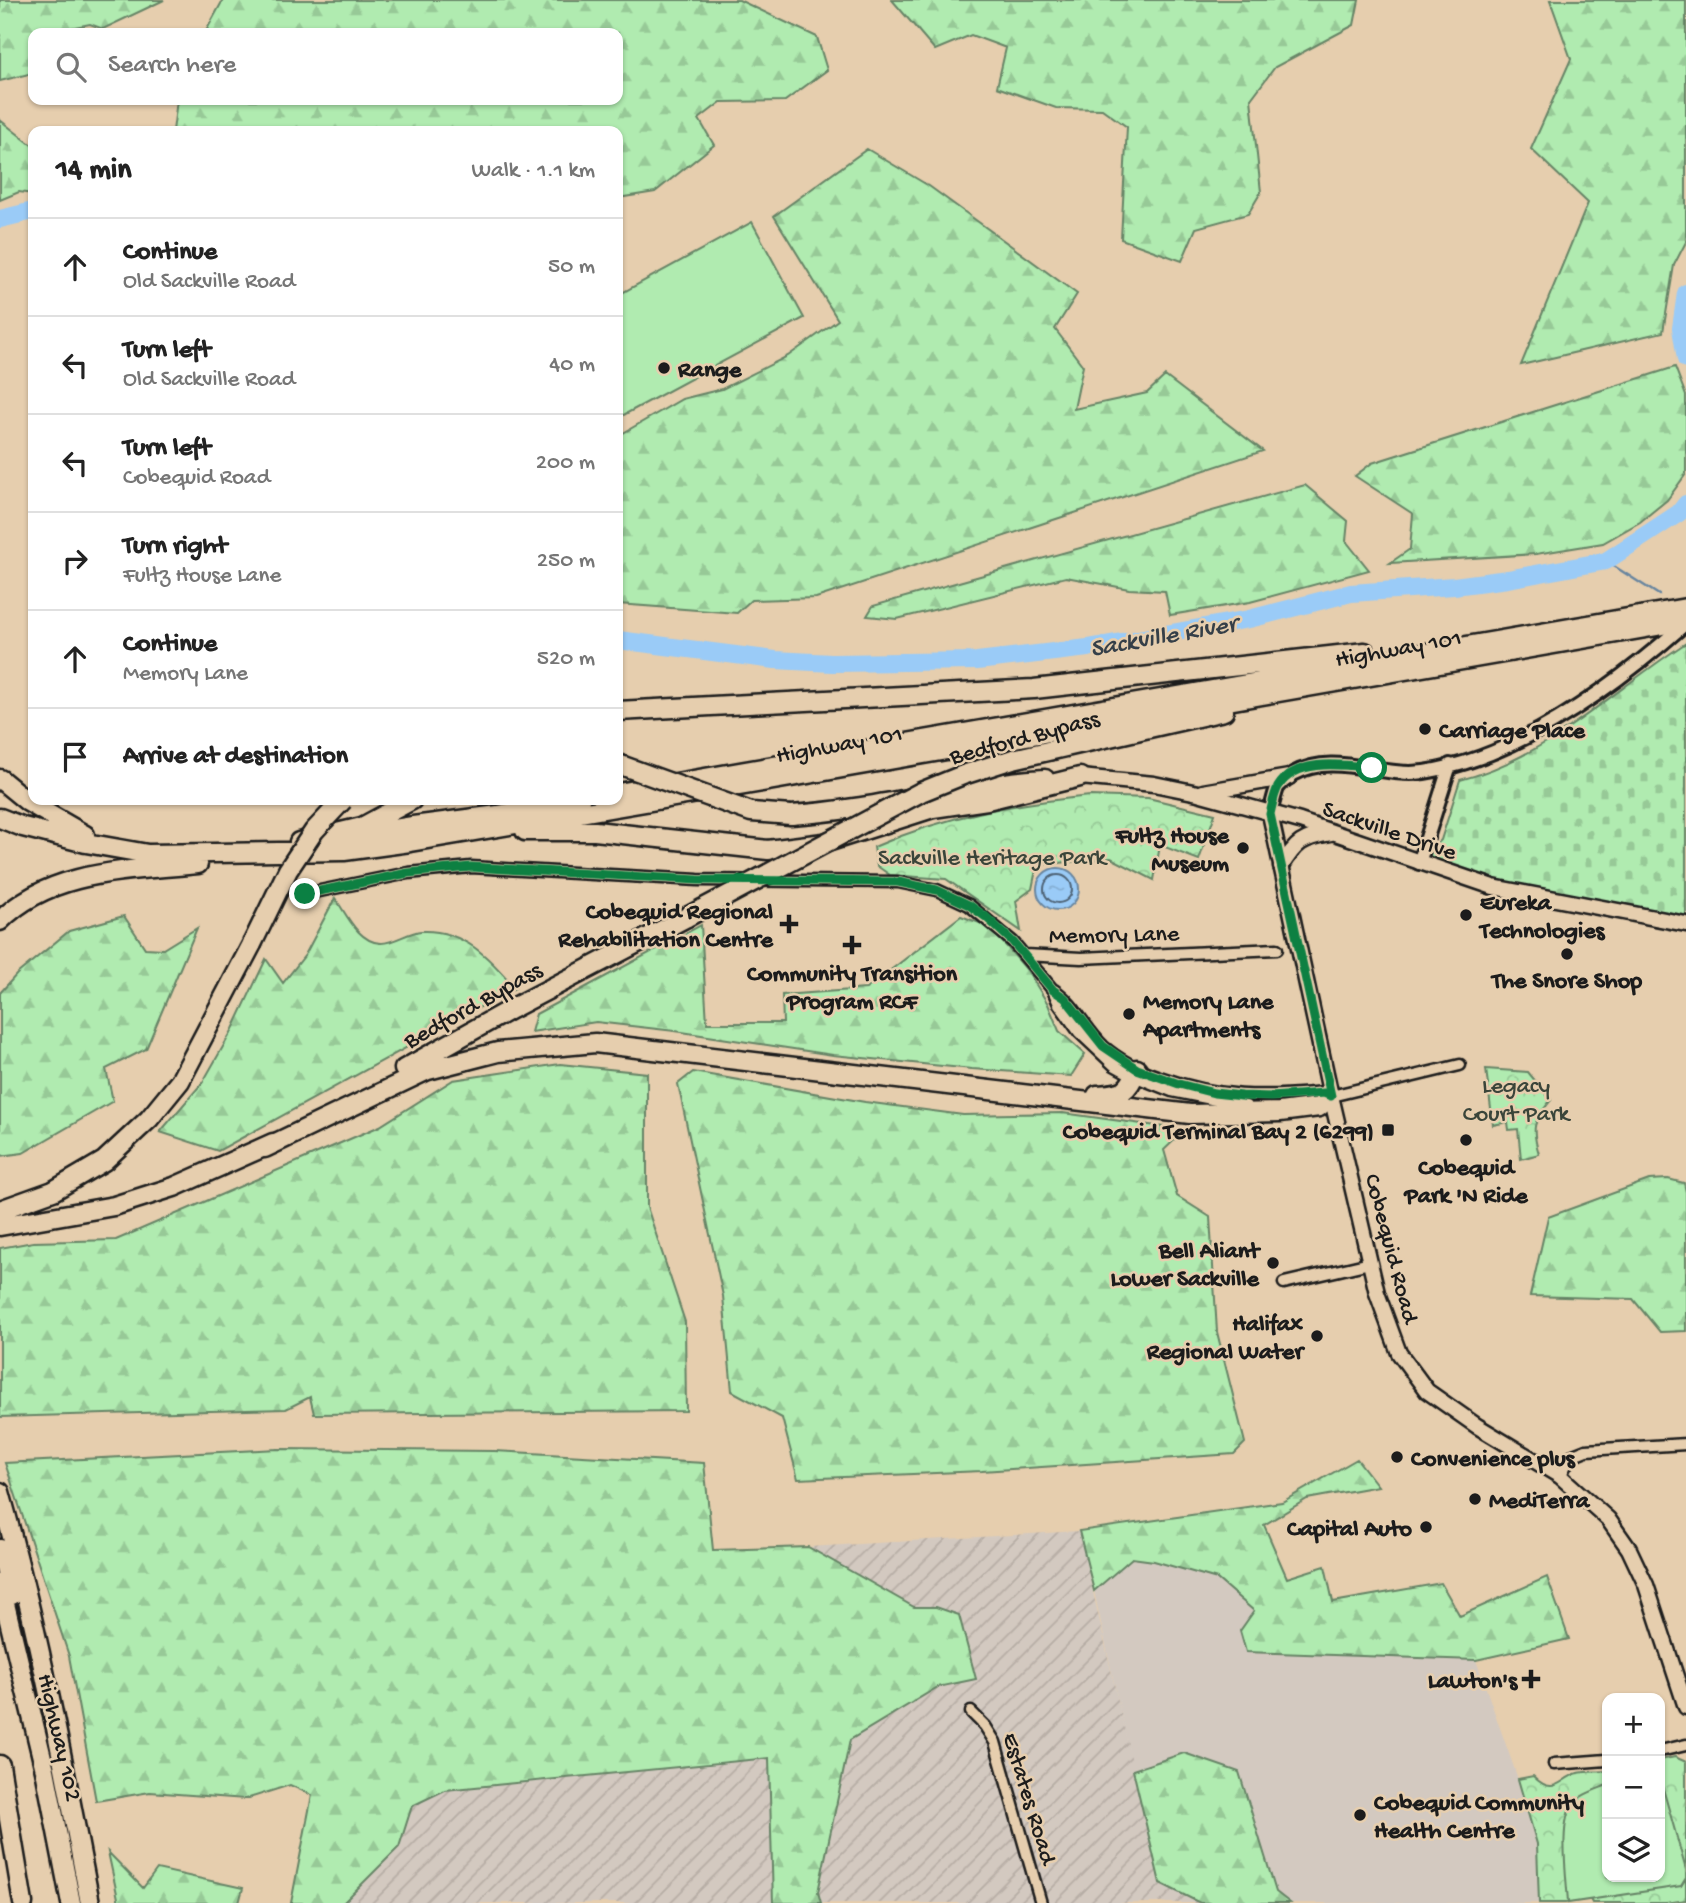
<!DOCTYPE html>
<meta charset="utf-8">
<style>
:root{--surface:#fff;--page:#f6f6f6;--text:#222;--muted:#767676;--line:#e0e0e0}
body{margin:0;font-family:"Gochi Hand",sans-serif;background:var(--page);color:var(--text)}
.controls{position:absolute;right:21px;bottom:21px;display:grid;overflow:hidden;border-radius:14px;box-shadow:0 2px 5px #0004}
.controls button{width:63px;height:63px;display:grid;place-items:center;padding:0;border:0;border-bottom:2px solid var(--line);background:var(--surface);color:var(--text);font:35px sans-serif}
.stop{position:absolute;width:21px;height:21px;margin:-16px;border:5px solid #0b8043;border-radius:50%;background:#fff}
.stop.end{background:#0b8043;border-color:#fff;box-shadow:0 2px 7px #0008}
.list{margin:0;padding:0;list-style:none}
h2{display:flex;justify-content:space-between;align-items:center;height:91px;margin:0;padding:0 28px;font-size:30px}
h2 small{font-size:23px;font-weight:400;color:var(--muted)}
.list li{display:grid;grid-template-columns:46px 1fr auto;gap:21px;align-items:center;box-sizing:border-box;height:98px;padding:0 28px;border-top:2px solid var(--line)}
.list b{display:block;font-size:26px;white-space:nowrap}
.list p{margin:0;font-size:23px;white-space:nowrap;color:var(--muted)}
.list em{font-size:23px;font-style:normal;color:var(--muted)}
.icon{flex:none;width:38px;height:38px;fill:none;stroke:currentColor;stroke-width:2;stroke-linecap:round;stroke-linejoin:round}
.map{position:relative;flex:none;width:1686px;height:1903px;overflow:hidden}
.search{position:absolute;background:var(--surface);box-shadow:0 2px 5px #0004;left:28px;top:28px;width:595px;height:77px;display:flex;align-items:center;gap:18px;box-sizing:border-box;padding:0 24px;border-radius:14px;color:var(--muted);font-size:26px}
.panel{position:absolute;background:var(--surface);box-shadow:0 2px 5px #0004;left:28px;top:126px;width:595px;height:679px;border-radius:14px}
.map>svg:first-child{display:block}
</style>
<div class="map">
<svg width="1686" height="1903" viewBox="0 0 1686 1903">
<defs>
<pattern id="industrial-furrows" width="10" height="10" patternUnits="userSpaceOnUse" patternTransform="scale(1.75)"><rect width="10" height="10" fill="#d3c9c0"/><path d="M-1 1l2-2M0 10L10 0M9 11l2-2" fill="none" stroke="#b5aca4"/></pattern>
<pattern id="forest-firs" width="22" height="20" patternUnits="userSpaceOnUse" patternTransform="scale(1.75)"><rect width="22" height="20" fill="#b0ebb0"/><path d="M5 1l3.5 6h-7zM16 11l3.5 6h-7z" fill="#97c997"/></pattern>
<pattern id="cemetery-stones" width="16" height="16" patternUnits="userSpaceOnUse" patternTransform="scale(1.75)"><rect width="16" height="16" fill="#b0ebb0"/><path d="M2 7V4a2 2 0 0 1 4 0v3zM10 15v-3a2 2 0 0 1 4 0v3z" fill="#97c997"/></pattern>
<pattern id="park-crowns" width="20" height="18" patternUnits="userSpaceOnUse" patternTransform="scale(1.75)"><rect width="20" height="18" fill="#b0ebb0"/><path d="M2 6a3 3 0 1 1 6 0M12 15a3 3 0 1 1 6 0" fill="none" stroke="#97c997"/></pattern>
<pattern id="water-ripples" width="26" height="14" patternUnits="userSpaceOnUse" patternTransform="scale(1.75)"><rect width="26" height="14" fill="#9acbf7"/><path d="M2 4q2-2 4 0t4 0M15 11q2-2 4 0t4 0" fill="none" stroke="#84aed3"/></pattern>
</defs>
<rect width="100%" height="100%" fill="#e6ceae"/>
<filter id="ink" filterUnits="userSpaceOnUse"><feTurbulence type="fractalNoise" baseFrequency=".0143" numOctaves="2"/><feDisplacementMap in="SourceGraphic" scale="14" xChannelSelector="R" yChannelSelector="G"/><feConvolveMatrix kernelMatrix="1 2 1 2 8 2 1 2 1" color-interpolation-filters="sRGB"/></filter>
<g filter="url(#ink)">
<path fill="#d3c9c0" d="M1132 1558 1154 1561 1217 1579 1254 1611 1246 1652 1476 1660 1518 1779 1537 1844 1539 1903H1290L1276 1892 1239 1772 1184 1753 1133 1770 1094 1591Z"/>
<path fill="url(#industrial-furrows)" d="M1079 1531 1160 1883 1200 1903H821L818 1892 850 1740 938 1687 975 1679 936 1607H914L808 1547Z
M769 1758 773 1903H343L399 1847 412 1806 445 1790Z"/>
<path fill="url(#forest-firs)" stroke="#668466" stroke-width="2" d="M0 0H164L103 29 90 24 55 31 54 33H33V73L0 81Z
M223 0H739L817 37 827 70 785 101 721 102 699 119 714 145 655 192 618 198V131H173L177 100H618V33H205Z
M892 0H1359L1354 25 1275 67 1251 99 1261 192 1248 214 1196 228 1182 261 1121 239 1127 127 1102 109 1056 108 997 87 1006 48 971 35 935 50Z
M1550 0H1686V242L1674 265 1663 332 1521 365 1588 203 1531 149 1571 59Z
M0 120 33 146V194L19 192 0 200Z
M867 149 929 186 1077 294 1055 329 1083 366 1074 409 1147 393 1165 376 1263 451 816 598 751 600 737 613 618 604V436L682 399 722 389 788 356 838 320 774 216Z
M1675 367 1686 396V474L1667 500 1640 522 1603 543 1536 554 1390 563 1410 549 1413 514 1355 476 1372 463Z
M1305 485 1348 521 1346 541 1369 570 1250 602 1170 615 1165 591 1129 589 1066 577 897 619 867 616 873 606Z
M335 898C346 913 358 942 380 943 393 944 408 932 421 931 463 929 490 958 515 988L218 1151 160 1132 203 1082 233 1029 266 959 283 983 305 955Z
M124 916 145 948 163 949 197 928 146 1049 106 1069 113 1101 23 1153 0 1156V993L17 974 69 931Z
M961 916 988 926 1007 947 1027 970 1048 1004 1059 1031 1085 1054 1071 1076 972 1069 833 1055 675 1031 596 1022 531 1032 536 1014 701 925 707 1023H783L782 995 866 989Z
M560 1064 647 1073V1207L685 1322 686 1411 314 1414 310 1397 286 1409 0 1417V1248L33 1242 116 1240 380 1126 453 1080Z
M693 1072 865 1102 963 1115 1063 1113 1185 1130 1164 1150 1177 1196 1210 1217 1217 1332 1245 1443 1234 1454 982 1471 798 1479 782 1418 732 1391 723 1296 678 1084Z
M1668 1179 1684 1183 1686 1192V1331L1660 1332 1633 1299 1530 1296 1548 1217 1649 1180Z
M278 1449 494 1451 704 1463 713 1550 808 1547 914 1607H936L959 1615 976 1679 938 1687 850 1740 818 1892 821 1903H773L769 1758 445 1790 412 1806 399 1847 343 1903H291L312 1795 290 1785 246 1799 150 1792 96 1801 69 1656 5 1463Z
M1357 1459 1378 1486 1307 1499 1264 1525 1287 1578 1325 1566 1333 1602 1441 1583 1460 1616 1547 1577 1569 1639 1476 1660 1246 1652 1240 1631 1254 1611 1217 1579 1154 1561 1132 1558 1094 1591 1079 1531 1282 1502Z
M1184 1753 1239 1772 1276 1892 1290 1903H1200L1160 1883 1133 1770Z
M108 1852 143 1888 157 1869 243 1888 239 1903H119Z"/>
<path fill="url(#cemetery-stones)" stroke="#668466" stroke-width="2" d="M1686 643V924L1417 864 1441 840 1460 780C1547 758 1613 690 1686 643Z"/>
<path fill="url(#park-crowns)" stroke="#668466" stroke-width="2" d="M1090 796 1148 798 1215 814 1199 860 1160 845 1154 880 1111 858 1037 865 1032 889 1016 901 1021 931 946 879 890 875 877 866 874 847C947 815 1012 804 1090 796Z
M1486 1069 1528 1072 1551 1100C1533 1122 1531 1127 1539 1154L1521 1159 1518 1129 1509 1130 1508 1122 1493 1125Z
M1675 1757 1686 1762V1900L1666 1903H1592L1590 1899 1565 1903H1539L1537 1844 1518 1779 1533 1776C1555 1798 1560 1778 1578 1773 1587 1771 1598 1772 1607 1771V1877H1660V1760Z"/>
<path fill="#b0ebb0" stroke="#668466" stroke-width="2" d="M752 222 804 318 618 418V295Z
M1660 1778 1686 1870V1878L1681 1886 1568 1903C1567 1880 1558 1822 1573 1804 1581 1794 1596 1790 1607 1785V1877H1660Z"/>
<path fill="url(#water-ripples)" stroke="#68859f" stroke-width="2" d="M1037 889a21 21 0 1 1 42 0a21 21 0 1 1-42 0Z"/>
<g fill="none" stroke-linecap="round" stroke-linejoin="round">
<path stroke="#4e6274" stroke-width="2" d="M1044 889a14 14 0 1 1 28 0a14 14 0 1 1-28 0Z"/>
<path stroke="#68859f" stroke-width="2.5" d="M1606 561 1659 595"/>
<path stroke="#9acbf7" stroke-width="18" d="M0 219 33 211
M1686 293 1681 328 1686 359
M618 640 775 660 832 663 977 661 1088 648 1249 619 1351 593 1454 586 1508 579 1606 561 1679 513 1686 504"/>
<g stroke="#1c1c1c" stroke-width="15">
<path id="minor" d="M305 894 408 873 471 867 698 880 898 882 937 890 969 905 1013 942 1053 990 1059 1004 1079 1032 1114 1065 1134 1076 1172 1091 1246 1106
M1025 955 1081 958 1277 949
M1054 990C1075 1004 1085 1029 1103 1046 1120 1061 1139 1070 1160 1077 1219 1098 1262 1098 1324 1092L1331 1096
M1327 1097 1460 1065
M1284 1283 1370 1263
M1560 1476 1571 1456 1586 1450 1686 1444
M971 1712 985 1726 995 1742 1041 1903
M1660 1751 1686 1745
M1554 1764 1607 1760"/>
</g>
<g stroke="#1c1c1c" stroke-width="18">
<path id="tertiary" d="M1270 814C1272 806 1274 796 1277 788 1280 783 1288 778 1293 774 1335 751 1380 778 1424 772 1518 758 1617 684 1686 623
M1419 863 1450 765"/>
</g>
<g stroke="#1c1c1c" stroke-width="19">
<path id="secondary" d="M1270 814 1331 1096 1370 1263 1377 1293 1399 1353 1427 1391 1477 1426 1560 1476 1608 1519 1629 1549 1646 1585 1686 1707"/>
</g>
<g stroke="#1c1c1c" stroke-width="19">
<path id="primary" d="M1080 777 1154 784 1198 793 1300 821 1493 887 1686 924
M1203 792 1289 777
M1281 867C1296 842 1302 838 1331 833"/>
</g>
<g stroke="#1c1c1c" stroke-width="23">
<path id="motorway" d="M618 711 1034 689 1365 652
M1013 759 1224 711
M0 779 28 802 85 835
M618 793 1686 608
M791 815C877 810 959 784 1045 779
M0 818 23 827 86 843 148 854 344 851 410 842 797 776 1686 621
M525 831H595L768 850 824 843 933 808 987 800 1080 777
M335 839 413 826 498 815 580 800
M299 842 362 827 412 800
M0 921C51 869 130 871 198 864
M404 1069 511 1009 687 917
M1097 1095C1122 1093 1128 1094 1137 1069
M265 1148 428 1070 498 1052 595 1043 1190 1114 1280 1112 1319 1107 1331 1096
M0 1210 53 1191 104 1161 149 1119 180 1081 252 944
M0 1226 114 1206 174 1187 273 1143
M0 1492C38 1628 64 1765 90 1903
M0 1549 12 1595
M0 1583 45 1770 71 1903
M0 1765 23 1903"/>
</g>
<use href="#minor" stroke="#e6ceae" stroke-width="10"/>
<use href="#tertiary" stroke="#e6ceae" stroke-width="12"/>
<use href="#secondary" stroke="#e6ceae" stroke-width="14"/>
<use href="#primary" stroke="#e6ceae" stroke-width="14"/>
<use href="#motorway" stroke="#e6ceae" stroke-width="18"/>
<g stroke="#1c1c1c" stroke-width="23" stroke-linecap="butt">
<path id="motorway-bridge" d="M618 764 751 812 791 815
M687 917 921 792 963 775 1013 759
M252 944 288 870 314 831 343 800"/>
</g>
<use href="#motorway-bridge" stroke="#e6ceae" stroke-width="18"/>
</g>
</g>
<g fill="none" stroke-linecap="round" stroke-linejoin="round" filter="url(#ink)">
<path stroke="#0b8043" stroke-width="9" d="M305 894 408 873 471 867 698 880 898 882 937 890 969 905 986 917 1013 942 1053 990 1065 998 1103 1046 1137 1069 1179 1084 1214 1093 1242 1096 1271 1097 1324 1093 1331 1096 1270 814C1272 806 1274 794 1278 787 1296 757 1344 765 1372 768"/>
</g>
<g fill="#1c1c1c" stroke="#e6ceae" stroke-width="2.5">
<circle cx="664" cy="368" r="7"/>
<circle cx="1425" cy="729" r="7"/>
<circle cx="1243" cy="848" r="7"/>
<circle cx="1466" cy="915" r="7"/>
<path d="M785.5 913.5h7v7h7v7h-7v7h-7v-7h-7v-7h7z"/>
<path d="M848.5 934.5h7v7h7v7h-7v7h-7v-7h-7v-7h7z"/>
<circle cx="1567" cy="954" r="7"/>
<circle cx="1129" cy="1014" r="7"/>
<rect x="1381" y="1123" width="14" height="14" rx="3.5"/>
<circle cx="1466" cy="1140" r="7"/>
<circle cx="1273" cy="1263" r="7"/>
<circle cx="1317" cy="1336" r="7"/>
<circle cx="1397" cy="1457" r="7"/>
<circle cx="1475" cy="1499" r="7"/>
<circle cx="1426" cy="1527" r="7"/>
<path d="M1527.5 1668.5h7v7h7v7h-7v7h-7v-7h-7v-7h7z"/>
<circle cx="1360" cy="1815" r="7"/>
</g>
<g text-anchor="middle" stroke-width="5" stroke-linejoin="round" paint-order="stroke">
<g font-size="24" font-weight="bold" fill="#1c1c1c" stroke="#e6ceae" text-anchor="start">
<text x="678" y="376">Range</text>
<text x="1439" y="737">Carriage Place</text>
<text x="1229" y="842" text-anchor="end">Fultz House<tspan x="1229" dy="28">Museum</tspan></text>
<text x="1480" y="909">Eureka<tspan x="1480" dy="28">Technologies</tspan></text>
<text x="773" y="918" text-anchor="end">Cobequid Regional<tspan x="773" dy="28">Rehabilitation Centre</tspan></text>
<text x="852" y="980" text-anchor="middle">Community Transition<tspan x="852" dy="28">Program RCF</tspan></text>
<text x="1567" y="987" text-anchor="middle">The Snore Shop</text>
<text x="1143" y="1008">Memory Lane<tspan x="1143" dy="28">Apartments</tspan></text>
<text x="1374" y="1138" text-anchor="end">Cobequid Terminal Bay 2 (6299)</text>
<text x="1466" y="1174" text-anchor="middle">Cobequid<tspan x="1466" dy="28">Park 'N Ride</tspan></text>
<text x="1259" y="1257" text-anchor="end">Bell Aliant<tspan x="1259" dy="28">Lower Sackville</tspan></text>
<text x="1303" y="1330" text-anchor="end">Halifax<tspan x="1303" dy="28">Regional Water</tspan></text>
<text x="1411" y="1465">Convenience plus</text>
<text x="1489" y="1507">MediTerra</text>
<text x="1412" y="1535" text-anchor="end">Capital Auto</text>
<text x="1517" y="1687" text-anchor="end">Lawton's</text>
<text x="1374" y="1809">Cobequid Community<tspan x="1374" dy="28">Health Centre</tspan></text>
</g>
<g font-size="24" fill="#1c1c1c" stroke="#e6ceae">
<text transform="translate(1398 647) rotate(-10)" y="8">Highway 101</text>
<text transform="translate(1024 736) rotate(-15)" y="8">Bedford Bypass</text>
<text transform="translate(839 743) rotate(-10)" y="8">Highway 101</text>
<text transform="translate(1390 829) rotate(19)" y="8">Sackville Drive</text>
<text transform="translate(1114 933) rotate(-1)" y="8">Memory Lane</text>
<text transform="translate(472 1004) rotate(-29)" y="8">Bedford Bypass</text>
<text transform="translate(1393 1248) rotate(75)" y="8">Cobequid Road</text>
<text transform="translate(61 1737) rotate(77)" y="8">Highway 102</text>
<text transform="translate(1031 1798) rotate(73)" y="8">Estates Road</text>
</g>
<g font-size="24" fill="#3a453a" stroke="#e6ceae">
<text x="992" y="864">Sackville Heritage Park</text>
<text x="1516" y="1092">Legacy<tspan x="1516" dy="28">Court Park</tspan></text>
</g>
<g font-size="26" font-style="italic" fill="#353f48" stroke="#e6ceae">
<text transform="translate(1163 634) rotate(-10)" y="9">Sackville River</text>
</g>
</g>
</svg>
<div class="controls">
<button>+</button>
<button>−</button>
<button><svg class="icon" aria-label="layers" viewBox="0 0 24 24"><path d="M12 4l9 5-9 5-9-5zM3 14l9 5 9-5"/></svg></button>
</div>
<div class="stop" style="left:1372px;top:768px"></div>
<div class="stop end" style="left:305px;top:894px"></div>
<div class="search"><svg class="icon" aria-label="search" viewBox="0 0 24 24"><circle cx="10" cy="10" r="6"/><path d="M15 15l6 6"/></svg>Search here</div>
<section class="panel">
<h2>14 min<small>Walk · 1.1 km</small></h2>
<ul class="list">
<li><svg class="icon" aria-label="ahead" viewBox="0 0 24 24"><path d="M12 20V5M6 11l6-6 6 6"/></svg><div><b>Continue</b><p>Old Sackville Road</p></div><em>50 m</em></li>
<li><svg class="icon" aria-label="left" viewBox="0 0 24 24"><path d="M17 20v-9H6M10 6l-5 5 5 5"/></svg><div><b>Turn left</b><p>Old Sackville Road</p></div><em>40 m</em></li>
<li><svg class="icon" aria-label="left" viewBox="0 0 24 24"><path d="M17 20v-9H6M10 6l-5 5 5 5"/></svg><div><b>Turn left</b><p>Cobequid Road</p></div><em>200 m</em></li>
<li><svg class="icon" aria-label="right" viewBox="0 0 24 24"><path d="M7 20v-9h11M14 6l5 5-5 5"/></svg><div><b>Turn right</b><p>Fultz House Lane</p></div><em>250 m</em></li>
<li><svg class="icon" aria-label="ahead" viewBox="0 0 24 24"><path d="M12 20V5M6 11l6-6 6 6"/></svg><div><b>Continue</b><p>Memory Lane</p></div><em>520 m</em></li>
<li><svg class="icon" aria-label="arrive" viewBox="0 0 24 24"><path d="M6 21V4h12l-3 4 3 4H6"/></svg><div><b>Arrive at destination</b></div></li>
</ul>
</section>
</div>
